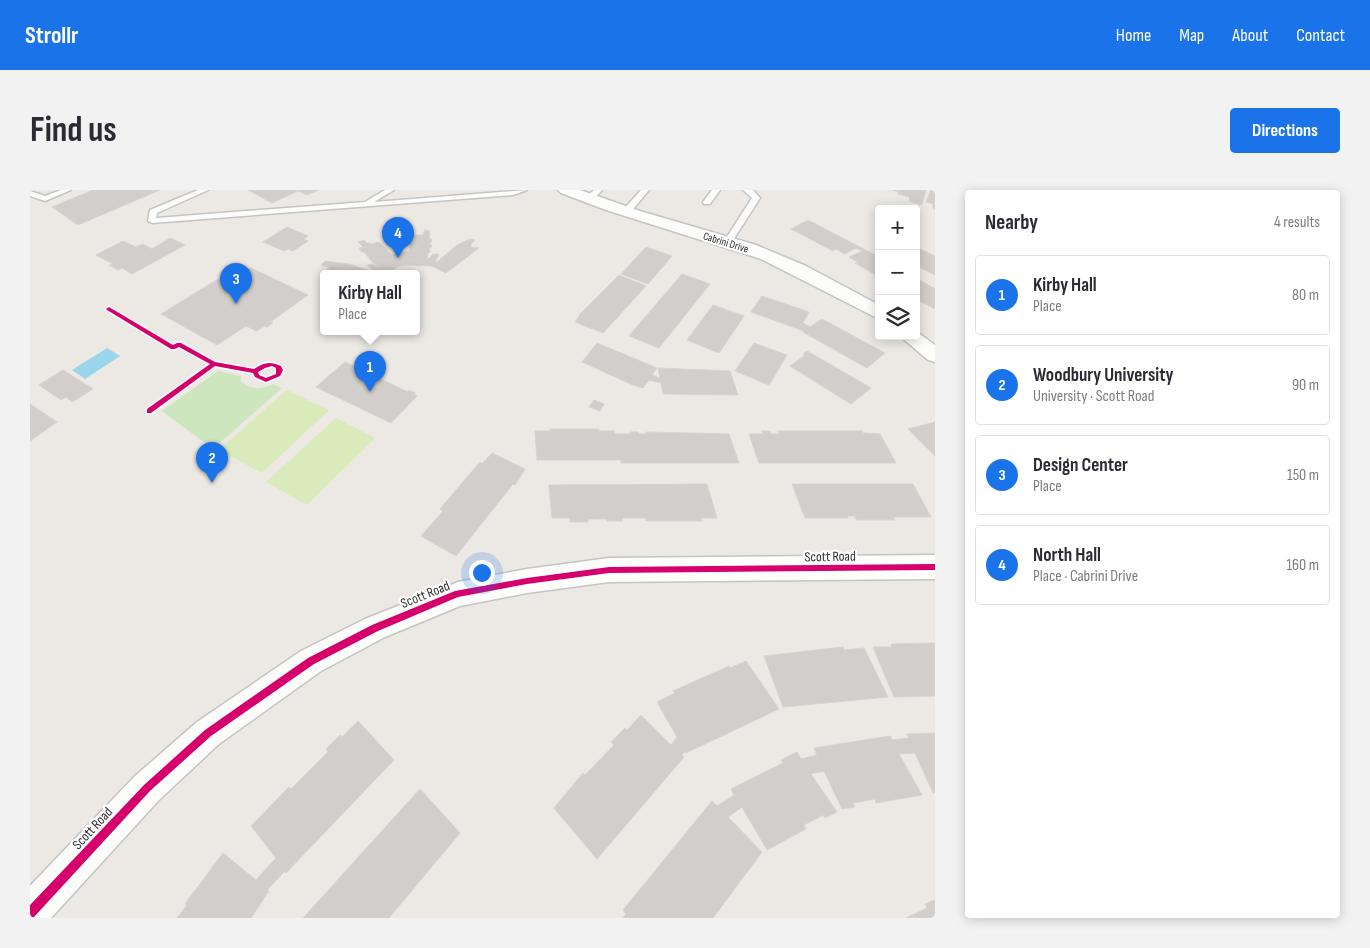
<!DOCTYPE html>
<meta charset="utf-8">
<style>
:root{--surface:#fff;--page:#f2f2f3;--text:#2b2b33;--muted:#7c7c81;--line:#e1e1e2;--accent:#1a73e8}
body{margin:0;font-family:"Sofia Sans Condensed",sans-serif;background:var(--page);color:var(--text)}
.controls{position:absolute;right:15px;top:15px;display:grid;overflow:hidden;border-radius:5px;box-shadow:0 2px 12px #0003}
.controls button{width:45px;height:45px;display:grid;place-items:center;padding:0;border:0;border-bottom:1px solid var(--line);background:var(--surface);color:var(--text);font:25px sans-serif}
.you{position:absolute;left:451px;top:382px;width:18px;height:18px;margin:-12px;border:4px solid #fff;border-radius:50%;background:#1a73e8;box-shadow:0 0 0 8px #1a73e833}
.badge{display:grid;place-items:center;width:32px;height:32px;border-radius:50%;background:var(--accent);color:#fff;font-size:16px;font-weight:700}
.pin{position:absolute;translate:-50% -41px;filter:drop-shadow(0 1px 2px #0008)}
.pin::after{content:'';position:absolute;top:26px;width:18px;height:15px;background:inherit;clip-path:polygon(0 0,100% 0,50% 100%)}
.popup{position:absolute;left:290px;top:80px;width:100px;height:65px;box-sizing:border-box;display:grid;place-content:center;border-radius:5px;background:var(--surface);filter:drop-shadow(0 1px 4px #0005);font-size:16px;white-space:nowrap;color:var(--muted)}
.popup b{font-size:19px;color:var(--text)}
.popup::after{content:'';position:absolute;left:50%;top:100%;margin-left:-10px;border:10px solid transparent;border-top-color:var(--surface)}
.list{margin:0;padding:0;list-style:none}
h2{display:flex;justify-content:space-between;align-items:center;height:65px;margin:0;padding:0 20px;font-size:21px}
h2 small{font-size:16px;font-weight:400;color:var(--muted)}
.list li{display:grid;grid-template-columns:32px 1fr auto;gap:15px;align-items:center;box-sizing:border-box;height:80px;margin:0 10px 10px;padding:0 10px;border:1px solid var(--line);border-radius:5px}
.list b{display:block;font-size:19px;white-space:nowrap}
.list p{margin:0;font-size:16px;white-space:nowrap;color:var(--muted)}
.list em{font-size:16px;font-style:normal;color:var(--muted)}
.icon{flex:none;width:28px;height:28px;fill:none;stroke:currentColor;stroke-width:2;stroke-linecap:round;stroke-linejoin:round}
.map{position:relative;flex:none;width:905px;height:728px;overflow:hidden;border-radius:5px}
header{display:flex;align-items:center;gap:30px;box-sizing:border-box;height:70px;padding:0 25px;background:var(--accent);color:#fff}
header strong{font-size:24px}
nav{display:flex;gap:28px;margin-inline-start:auto;font-size:18px}
.intro{display:flex;align-items:center;justify-content:space-between;box-sizing:border-box;height:120px;padding:0 30px}
h1{margin:0;font-size:35px}
.button{padding:12px 22px;border-radius:5px;background:var(--accent);color:#fff;font-size:18px;font-weight:700}
main{display:flex;gap:30px;padding:0 30px}
aside{flex:1;background:var(--surface);border-radius:5px;box-shadow:0 2px 12px #0003}
.map>svg:first-child{display:block}
</style>
<header>
<strong>Strollr</strong>
<nav><a>Home</a><a>Map</a><a>About</a><a>Contact</a></nav>
</header>
<div class="intro"><h1>Find us</h1><a class="button">Directions</a></div>
<main>
<div class="map">
<svg width="905" height="728" viewBox="0 0 905 728">
<rect width="100%" height="100%" fill="#ece8e4"/>
<path fill="#cee6be" d="M188 181 211 186V192C223 200 230 200 243 194L252 198 183 259 132 221Z"/>
<path fill="#d9eabb" d="M257 200 299 220 232 283 189 260Z
M306 228 345 248 277 315 236 292Z"/>
<path fill="#99d6ec" d="M77 158 90 166 55 189 42 180Z"/>
<path fill="#d1cecb" stroke="#d7d4d0" d="M63 0H130L48 35 22 17Z
M218 0H288L277 5 268 1 242 13Z
M862 0H896L892 15 879 11 880 7 868 4 869 2Z
M901 0H905V19L903 18V14L896 12Z
M778 30 849 67V87L825 73 828 72 819 67 832 61 826 58 815 64 806 59 803 61 761 39Z
M257 37 278 46 274 49 278 51 263 61 258 59 254 61 233 52Z
M395 40 400 41 399 47 402 50 400 54 402 56 399 59 400 62 398 63 397 70 403 64H407L409 65 405 71 407 72 427 55 440 49 445 50 441 54V57L449 58 416 83 402 76 378 75 370 76 356 83H293L300 79 297 78 299 77 291 75 295 71 319 74 343 82 344 81 337 75 342 74 351 77 342 72 335 63 331 61 329 58 333 57 328 52 334 50 337 53 342 54 349 52 362 65 379 61 381 45H393Z
M140 48 155 55 102 84 92 78 88 80 79 75 83 74 66 65 93 51 106 57 113 54 122 59Z
M616 57 642 66 618 94 591 84Z
M886 57 905 66V85L887 76Z
M211 75 218 79 221 78 278 105 240 132 243 133 237 137 234 136 227 141 216 136 187 155 131 124Z
M652 84 680 94 629 158 599 146Z
M589 85 616 96 573 143 545 132 550 125H549Z
M886 88 905 99V119L886 109Z
M732 106 779 122 773 133 780 137 792 129 855 163 837 178 773 142 774 141 721 122Z
M683 115 714 126 689 163 657 150Z
M567 153 627 178 622 185 630 188 628 178 700 181 708 205 633 204 631 193 619 190 613 198 603 195 552 172Z
M724 153 757 165 739 195 705 181Z
M777 161 779 162 841 198 821 214 760 176 775 165 773 164Z
M315 172 378 202 379 200 385 203 384 204 387 206 361 233 286 197Z
M33 180 63 199 42 212 36 207 31 210 9 195Z
M564 210 574 214 570 221 559 217Z
M0 214 27 232 0 251Z
M905 232V266L878 239Z
M520 239H569V241H584L585 244H600V242H608V244H616V242L699 244 709 273H591V270H507L505 241H520Z
M732 241H740L741 244H750L748 241H832L833 243 850 244 866 273H729L719 244H733Z
M462 263 495 279 485 295 483 294 426 366 391 346 413 321 410 319 450 272 452 274Z
M677 294 687 328H671L672 331H616L615 328H592V331H577V329H558V332H540V328H522L519 295Z
M762 294H883L901 327H863L865 330H827L825 327 827 326H817L818 328H775Z
M905 453V506L864 507 843 457H862L861 454Z
M813 457 814 460 834 458 858 507 753 517 734 466Z
M716 471 749 519 656 563 655 561 652 565 654 567 567 669 524 618 553 583 555 585 584 555 581 552 595 538 597 540 611 525 641 555 647 547 627 512 645 503 643 501 699 476 700 478Z
M328 531 364 570 256 683 255 681 237 700 239 701 221 728H147L157 715 155 714 193 663 226 690 246 668 221 636 259 597 261 599 298 562 296 559 310 545 312 547Z
M905 543V603H903L885 563 869 564 892 605 846 613 845 609 823 613 825 617 812 619 794 581 781 584 807 622 795 628 793 625 774 635 776 639 737 660 712 617 698 627 732 662 683 728H593L596 724 593 720 682 611 687 616 704 605 701 599 753 573 751 570 767 562 771 569 787 565 784 558 860 546 862 550 879 548 877 544Z
M390 599 430 643 359 728H273Z
M905 710V728H876L897 718 895 714Z"/>
<g fill="none" stroke-linecap="round" stroke-linejoin="round">
<g stroke="#c5c4c5" stroke-width="3">
<path id="service" d="M31 0H41L15 11 0 6V1L15 6Z
M168 0H178L127 23 126 28 335 12 355 0H364L344 12 497 0 483 5 122 33 118 31 120 20Z
M564 0H572L561 12H555V8Z
M611 0H619L599 24H593V20Z
M682 0H690L680 14H674L673 12Z
M713 0H723L730 8 700 55H694L693 53 722 8Z"/>
</g>
<g stroke="#c5c4c5" stroke-width="3">
<path id="minor" d="M528 0H550L610 21 726 55 776 76 849 115V129L731 69 576 20 531 3Z
M887 142 905 155V172L898 170 870 146H886Z
M905 365V389L579 392 497 403 430 416 355 447 291 481 189 554 129 610 21 728H0V696L105 586 167 532 271 461 335 429 428 392 497 379 579 368Z"/>
</g>
<use href="#service" fill="#fcfcfb" fill-rule="evenodd"/>
<use href="#minor" fill="#fcfcfb" fill-rule="evenodd"/>
<g stroke="#fff" stroke-width="3">
<path id="cycleway" d="M79 117 143 155 147 153H151L185 172 224 179C234 172 240 171 251 176L253 180 250 186 236 192 225 187 223 183 185 176 121 223H117V219L180 174 149 157 145 159H141L77 120 76 119ZM242 176 246 178V184L236 188 229 185 228 182 235 178Z
M905 374V380L579 383 497 394 428 407 348 441 284 474 181 546 120 601 4 727 0 728V715L114 595 175 540 278 468 342 435 425 401 497 388 579 377Z"/>
</g>
<use href="#cycleway" fill="#d6006c" fill-rule="evenodd"/>
</g>
<g text-anchor="middle" stroke-width="4.5" stroke-linejoin="round" paint-order="stroke">
<g font-size="11" fill="#2e2e2e" stroke="#fff">
<text transform="translate(696 52) rotate(17)" y="4">Cabrini Drive</text>
</g>
<g font-size="14" fill="#2e2e2e" stroke="#fff">
<text transform="translate(800 366) rotate(-1)" y="5">Scott Road</text>
<text transform="translate(395 404) rotate(-22)" y="5">Scott Road</text>
<text transform="translate(62 638) rotate(-47)" y="5">Scott Road</text>
</g>
</g>
</svg>
<div class="controls">
<button>+</button>
<button>−</button>
<button><svg class="icon" aria-label="layers" viewBox="0 0 24 24"><path d="M12 4l9 5-9 5-9-5zM3 14l9 5 9-5"/></svg></button>
</div>
<div class="you"></div>
<div class="pin badge" style="left:340px;top:202px">1</div>
<div class="popup"><b>Kirby Hall</b>Place</div>
<div class="pin badge" style="left:182px;top:293px">2</div>
<div class="pin badge" style="left:206px;top:114px">3</div>
<div class="pin badge" style="left:368px;top:68px">4</div>
</div>
<aside>
<h2>Nearby<small>4 results</small></h2>
<ul class="list">
<li><span class="badge">1</span><div><b>Kirby Hall</b><p>Place</p></div><em>80 m</em></li>
<li><span class="badge">2</span><div><b>Woodbury University</b><p>University · Scott Road</p></div><em>90 m</em></li>
<li><span class="badge">3</span><div><b>Design Center</b><p>Place</p></div><em>150 m</em></li>
<li><span class="badge">4</span><div><b>North Hall</b><p>Place · Cabrini Drive</p></div><em>160 m</em></li>
</ul>
</aside>
</main>
